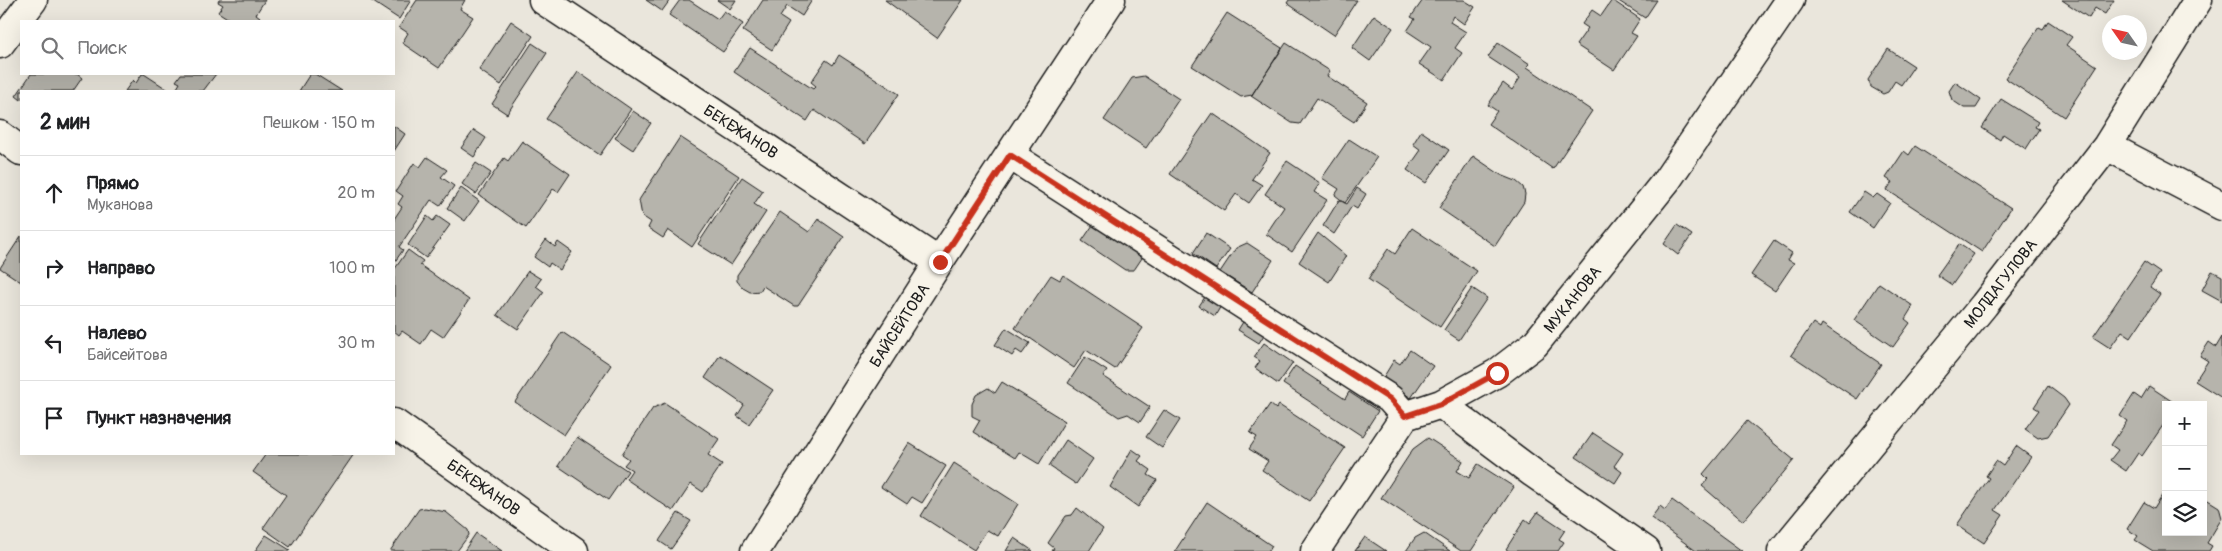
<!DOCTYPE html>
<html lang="ru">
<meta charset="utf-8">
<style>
:root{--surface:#fff;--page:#f6f6f6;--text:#202124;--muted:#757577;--line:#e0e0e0}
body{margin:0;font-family:Pangolin,sans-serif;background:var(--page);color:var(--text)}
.controls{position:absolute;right:15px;bottom:15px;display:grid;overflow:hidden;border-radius:0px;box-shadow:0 5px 20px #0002}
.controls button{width:45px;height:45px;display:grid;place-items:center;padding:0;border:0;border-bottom:1px solid var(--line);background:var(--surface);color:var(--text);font:25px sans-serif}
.compass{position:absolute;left:2102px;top:15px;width:45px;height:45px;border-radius:50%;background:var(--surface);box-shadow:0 5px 20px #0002;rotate:304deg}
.stop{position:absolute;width:15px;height:15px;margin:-11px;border:4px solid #c8321e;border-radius:50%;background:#fff}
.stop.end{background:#c8321e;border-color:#fff;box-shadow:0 1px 5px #0008}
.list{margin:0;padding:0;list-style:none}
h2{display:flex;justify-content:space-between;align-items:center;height:65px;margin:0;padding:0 20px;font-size:21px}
h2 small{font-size:16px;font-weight:400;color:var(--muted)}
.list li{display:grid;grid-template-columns:32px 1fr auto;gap:15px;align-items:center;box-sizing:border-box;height:75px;padding:0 20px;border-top:1px solid var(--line)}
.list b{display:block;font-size:19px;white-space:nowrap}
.list p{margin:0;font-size:16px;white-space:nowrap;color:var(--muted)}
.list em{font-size:16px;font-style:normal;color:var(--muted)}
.icon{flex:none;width:28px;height:28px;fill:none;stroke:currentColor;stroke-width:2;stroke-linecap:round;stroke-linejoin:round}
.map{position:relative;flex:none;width:2222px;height:551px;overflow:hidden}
.search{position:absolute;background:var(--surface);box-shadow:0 5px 20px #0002;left:20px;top:20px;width:375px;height:55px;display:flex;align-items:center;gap:12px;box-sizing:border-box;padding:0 18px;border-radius:0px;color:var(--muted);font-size:19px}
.panel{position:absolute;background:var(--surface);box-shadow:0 5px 20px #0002;left:20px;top:90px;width:375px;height:365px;border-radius:0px}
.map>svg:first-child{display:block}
</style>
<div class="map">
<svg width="2222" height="551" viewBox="0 0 2222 551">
<rect width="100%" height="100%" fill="#eae6dc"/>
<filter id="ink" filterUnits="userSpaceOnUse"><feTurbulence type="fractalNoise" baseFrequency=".02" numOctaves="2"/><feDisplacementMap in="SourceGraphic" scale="10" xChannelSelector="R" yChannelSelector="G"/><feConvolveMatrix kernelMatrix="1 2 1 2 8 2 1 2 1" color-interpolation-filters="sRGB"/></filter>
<g filter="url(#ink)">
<path fill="#b6b4ac" stroke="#1c1c1c" d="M219 0H265L256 14 260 17 257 21H232L218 12 223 5 218 2Z
M370 0H411L399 19Z
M417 0H465L460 9 473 17 439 68 402 43 408 33 399 27Z
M646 0H670L662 11Z
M680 0H689L718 19 724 11 743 24 723 52 669 15Z
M717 0H736L730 9Z
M763 0H812L802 16 787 6 780 17 789 23 772 50 743 31Z
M885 0H963L937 38Z
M1289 0H1357L1334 35 1287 3Z
M1423 0H1464L1475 7 1464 24 1453 16 1450 22 1466 32 1455 48 1462 53 1444 80 1419 64 1431 47 1407 31 1415 19 1411 17Z
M1612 0 1640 19 1631 33 1637 36 1614 70 1576 45 1588 28 1582 24 1592 10 1601 16Z
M1617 0H1657L1645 18Z
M2062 0H2114L2105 14 2095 8 2089 18Z
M1227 13 1282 48 1252 95 1241 97 1192 66Z
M1374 15 1393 28 1370 61 1352 48Z
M511 21 533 36 501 85 479 70Z
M2048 21 2072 37 2066 45 2097 66 2064 117 2005 78 2039 27 2043 29Z
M532 43 547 53 507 114 492 104Z
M1286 43 1330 71 1327 76 1367 102 1354 122 1317 98 1300 124 1292 123 1251 96Z
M1498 43 1530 64 1527 67 1592 111 1553 169 1488 124 1497 111 1488 105 1503 83 1512 90 1520 78 1488 57Z
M750 48 813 89 816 86 811 82 826 60 833 65 839 55 899 94 865 144 814 110 807 121 734 72Z
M1888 49 1914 66 1901 85 1895 81 1888 92 1883 94 1871 87 1868 80Z
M578 72 631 109 600 155 546 119Z
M31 74H77L82 78 73 91H21V100L16 96Z
M142 74H144L170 91H125L133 80 136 83Z
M181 74H216L203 91H181L177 88 180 83 176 81Z
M310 74H315L342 91H299Z
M1144 76 1179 99 1146 148 1104 120 1132 78Z
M1955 82 1981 100 1976 108H1964L1952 100 1949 91Z
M2001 99 2038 122 2035 127 2039 129 2026 149 2003 134 2000 140 1982 128Z
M633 111 651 123 633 150 615 138Z
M1212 113 1270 153 1252 179 1262 185 1249 203 1236 194 1224 211 1170 174Z
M394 126 405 134 394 151Z
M474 130 486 138 474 157 461 148Z
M1421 131 1449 150 1426 183 1407 170 1421 150 1413 144Z
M680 137 739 176 692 247 668 230 663 238 648 228 651 222 642 216 639 200Z
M1349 139 1377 157 1345 203 1335 195 1339 189 1322 178Z
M522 141 570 174 558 192 553 189 526 228 479 195 504 158 508 161Z
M1915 146 2011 208 1982 252 1887 190 1892 182 1886 178 1904 151 1909 155Z
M1473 156 1501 175 1516 181 1523 187 1525 194 1524 202 1495 246 1439 208Z
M427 157 447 170 441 177 454 186 440 206 431 200 399 247 403 250 394 263V219L402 207 398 204 403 196 396 191 414 163 420 167Z
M1287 161 1320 183 1314 192 1327 200 1292 252 1266 234 1284 207 1265 194Z
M476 163 491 173 476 194 462 184Z
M742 177 763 191 754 204 766 212 731 265 698 244Z
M461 188 479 201 465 221 447 208Z
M1357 188 1366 194 1357 209 1352 206 1334 234 1323 226 1339 200 1347 204Z
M1864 192 1873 198 1877 194 1890 203 1873 228 1850 212Z
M780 212 809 232 818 219 844 237 798 306H794L763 286 760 291 750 292 743 288 737 281V275Z
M427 216 433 221 437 216 450 225 426 258 408 245Z
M1095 222 1144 255 1134 270H1125L1082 241Z
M1677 225 1692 235 1678 255 1664 244Z
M1412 228 1477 271 1440 327 1368 279 1388 249 1395 254Z
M1206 233 1230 249 1216 269 1193 253Z
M1318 233 1346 256 1329 282 1299 262Z
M21 236V282L0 268Z
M546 240 555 247 558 242 572 252 560 270 550 263 548 267 534 257Z
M1774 241 1792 253 1788 260 1794 263 1775 291 1751 275Z
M1247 243 1273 260 1252 292 1220 272 1236 248Z
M1959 244 1974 254 1952 285 1937 275Z
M408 250 423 261 420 265 469 300 443 337 431 329 421 344 402 331 399 335 394 331V270Z
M2144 262 2160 273 2150 287 2160 294 2131 337 2122 331 2110 348 2093 337Z
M528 271 541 279 536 286 544 292 518 329 497 315Z
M2212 271 2222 276V301L2202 290Z
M1051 275 1060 280 1063 275 1143 328 1115 369 1086 350 1074 368 1015 328Z
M1879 283 1913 306 1905 319 1910 323 1893 347 1854 320Z
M1472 288 1487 298 1459 340 1444 330Z
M1207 294 1222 304 1215 316 1199 306Z
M1246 317 1267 330 1259 343 1238 330Z
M1813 323 1820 328 1822 324 1881 364 1857 399 1791 355Z
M1006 328 1030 343 1022 354 1016 350 1012 356 995 345Z
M562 332 611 365 564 435 515 402Z
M2222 337V398L2195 381 2208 361 2200 356 2209 342 2216 347Z
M1264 343 1293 363 1278 384 1255 368 1260 361 1254 357Z
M1410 350 1433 366 1411 398 1383 378 1394 360 1400 364Z
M720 355 773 390 749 424 737 416 744 405 705 378Z
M1085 357 1107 371 1103 376 1150 407 1140 422 1128 414 1119 417 1068 383Z
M1295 366 1345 399 1349 392 1378 411 1362 436 1283 384Z
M1002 382 1065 421 1039 464 1019 452 1015 458 973 432 980 420 972 416V404L976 395 988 388 995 393Z
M2048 386 2064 398 2069 405 2048 436 2038 438 2025 429 2039 410 2034 407Z
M2149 386 2173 402 2172 405H2166V421L2142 456 2138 453 2126 471 2110 460 2118 450 2111 445 2127 421 2120 416 2134 394 2141 399Z
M665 403 719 439 708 455 722 464 703 492 691 484 673 511 626 479 632 470 624 465 629 459 622 454 653 408Z
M1270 404 1276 409 1279 405 1345 448 1309 501 1262 470 1268 461 1249 449 1257 437 1250 433Z
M1164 410 1180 420 1162 448 1146 437Z
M1747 421 1794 460 1743 521 1702 486 1708 479 1703 474Z
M1593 433 1623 453 1614 466 1622 472 1615 483 1576 457Z
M577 437 628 471 608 500 558 466Z
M1428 438 1463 461 1457 471 1469 478 1478 464 1514 487 1471 551H1461L1381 498 1413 449Z
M1066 440 1093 459 1076 484 1049 466Z
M909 443 946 466 922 503 912 497 907 504 881 487Z
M2016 446 2031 457 1995 510 2003 515 1984 543 1957 525 1989 478 1986 476 1996 461 2003 466Z
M1132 449 1142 456 1138 461 1151 470 1148 475 1157 480 1138 507 1110 487Z
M266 454H354L290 547 263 528 286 495 253 472Z
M954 463 1018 504 998 536 987 530 974 550 921 516Z
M2166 489V532H2203V497L2219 507 2222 518 2207 543 2212 546 2209 551H2153L2135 540 2138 536 2127 529 2144 502 2154 508Z
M1672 500 1742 551H1696L1651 518 1660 506 1665 510Z
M1207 502 1272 546 1269 551H1175Z
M425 508 446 512 468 530 469 535 457 551H390L419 509Z
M1077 508 1103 529 1089 551H1052L1054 548 1048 543 1066 516 1072 515Z
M1538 512 1565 530 1559 539 1564 542 1558 551H1509L1506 549 1525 519 1530 523Z
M678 513 691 521 671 549 659 541Z
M476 533 502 551H464Z
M1424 533 1450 551H1406L1415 538Z
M266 535 290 550 289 551H255Z
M1365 537 1386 551H1355Z
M1014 538 1033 551H1006Z"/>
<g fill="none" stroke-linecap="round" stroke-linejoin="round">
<g stroke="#1c1c1c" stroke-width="31">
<path id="minor" d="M543 0 939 262
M0 44 33 0
M0 135 21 151
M2107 146 2222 206
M1010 155 1390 399 1405 416
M1441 404 1533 473 1646 551
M394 423 574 551
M755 551 939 262 1111 0
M1315 551 1405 416 1441 404 1497 373 1535 344 1667 180 1790 0
M1782 551 1984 305 2107 146 2198 0"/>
</g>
<use href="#minor" stroke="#f7f3e8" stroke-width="28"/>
</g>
</g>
<g fill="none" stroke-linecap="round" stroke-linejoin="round" filter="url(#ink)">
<path stroke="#c8321e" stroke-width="6" d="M940 262 1010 155 1390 399 1405 416 1441 404 1497 373"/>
</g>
<g text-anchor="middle" stroke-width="4.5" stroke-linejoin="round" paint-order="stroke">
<g font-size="16" fill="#1c1c1c" stroke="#f7f3e8">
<text transform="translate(741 131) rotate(33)" y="6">БЕКЕЖАНОВ</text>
<text transform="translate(2000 283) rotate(-52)" y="6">МОЛДАГУЛОВА</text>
<text transform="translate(1572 299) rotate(-51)" y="6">МУКАНОВА</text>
<text transform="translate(899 325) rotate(-57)" y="6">БАЙСЕЙТОВА</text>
<text transform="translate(484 487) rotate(35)" y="6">БЕКЕЖАНОВ</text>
</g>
</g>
</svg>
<div class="controls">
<button>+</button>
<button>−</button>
<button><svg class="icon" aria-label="layers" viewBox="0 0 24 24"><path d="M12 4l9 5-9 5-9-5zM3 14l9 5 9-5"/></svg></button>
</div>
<svg class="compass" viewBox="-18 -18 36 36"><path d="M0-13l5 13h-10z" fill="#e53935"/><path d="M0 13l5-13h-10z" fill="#757577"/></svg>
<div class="stop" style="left:1497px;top:373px"></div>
<div class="stop end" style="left:940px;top:262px"></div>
<div class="search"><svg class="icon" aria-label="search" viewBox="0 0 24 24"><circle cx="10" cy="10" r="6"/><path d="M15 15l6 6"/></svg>Поиск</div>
<section class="panel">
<h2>2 мин<small>Пешком · 150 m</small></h2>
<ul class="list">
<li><svg class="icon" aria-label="ahead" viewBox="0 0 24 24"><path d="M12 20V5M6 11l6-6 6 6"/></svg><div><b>Прямо</b><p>Муканова</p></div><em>20 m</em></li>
<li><svg class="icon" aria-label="right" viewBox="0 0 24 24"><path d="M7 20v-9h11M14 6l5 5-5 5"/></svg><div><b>Направо</b></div><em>100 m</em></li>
<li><svg class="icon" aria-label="left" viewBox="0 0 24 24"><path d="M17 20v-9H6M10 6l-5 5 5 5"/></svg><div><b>Налево</b><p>Байсейтова</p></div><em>30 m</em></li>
<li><svg class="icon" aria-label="arrive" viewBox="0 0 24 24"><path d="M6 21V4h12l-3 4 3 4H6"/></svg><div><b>Пункт назначения</b></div></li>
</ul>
</section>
</div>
